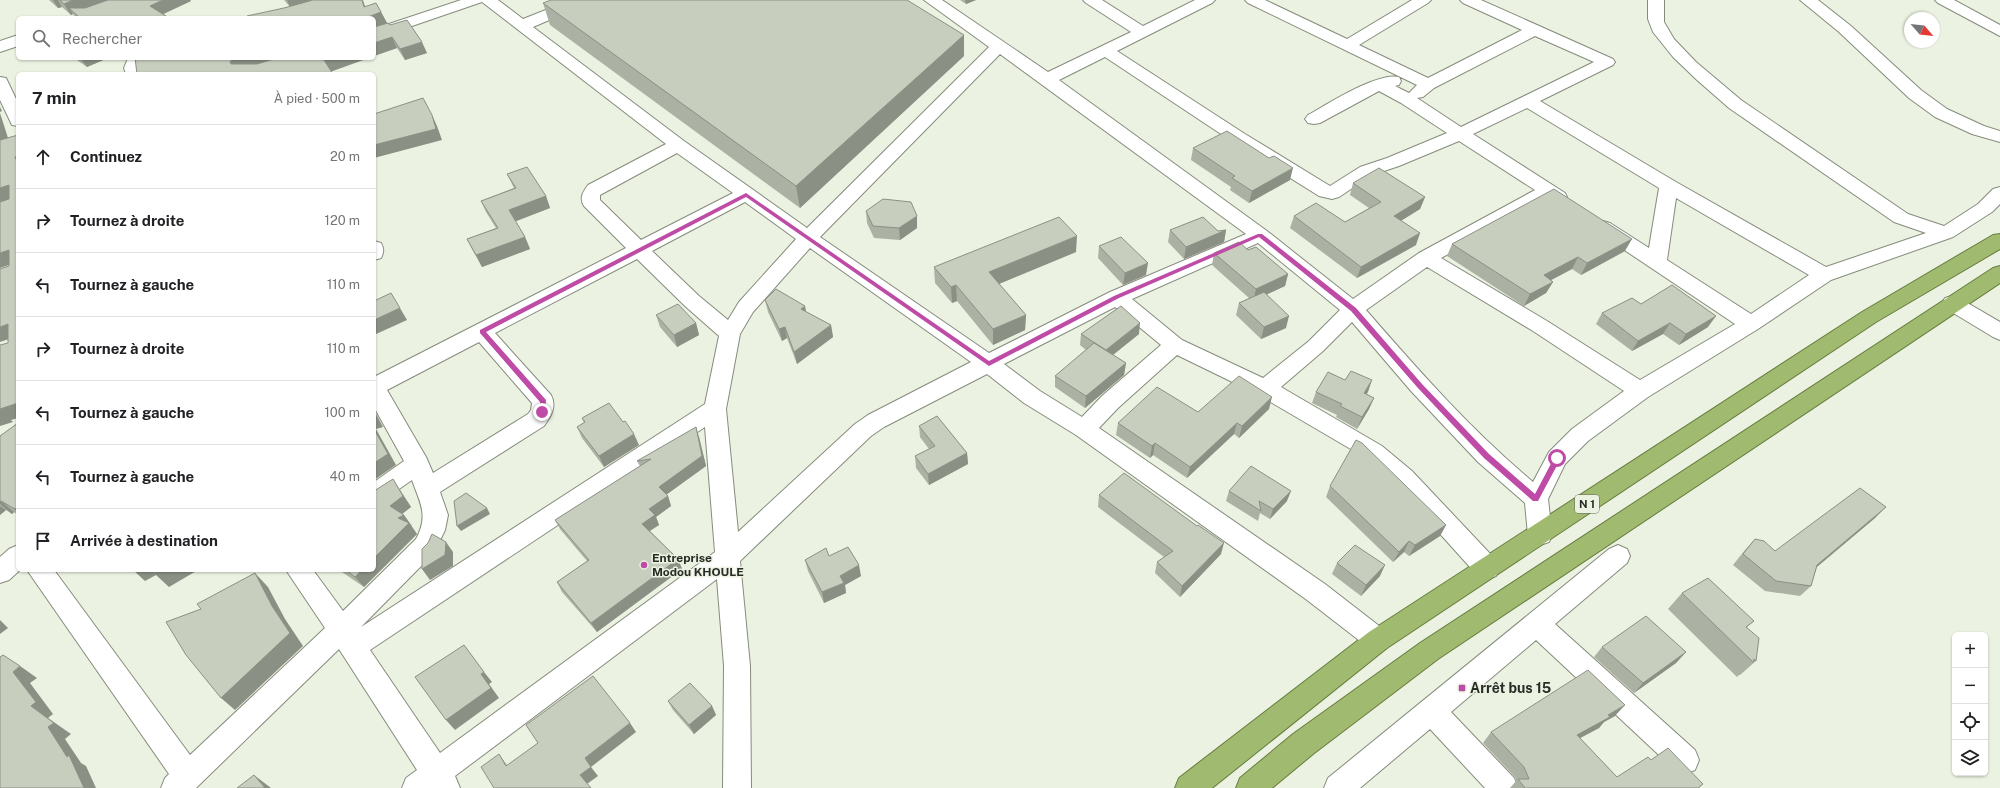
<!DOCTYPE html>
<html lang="fr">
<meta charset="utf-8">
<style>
:root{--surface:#fff;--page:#f2f2f2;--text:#202124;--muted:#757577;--line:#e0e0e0}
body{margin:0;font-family:"Public Sans",sans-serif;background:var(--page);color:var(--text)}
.controls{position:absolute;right:12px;bottom:12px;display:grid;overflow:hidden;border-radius:6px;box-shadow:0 1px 3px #0004}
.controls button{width:36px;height:36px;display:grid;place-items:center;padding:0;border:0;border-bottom:1px solid var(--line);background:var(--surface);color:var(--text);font:20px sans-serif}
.compass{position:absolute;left:1904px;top:12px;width:36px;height:36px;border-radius:50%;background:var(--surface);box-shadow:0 1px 3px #0004;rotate:118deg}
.stop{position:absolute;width:12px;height:12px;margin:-9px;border:3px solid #be4ca7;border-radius:50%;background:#fff}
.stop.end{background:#be4ca7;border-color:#fff;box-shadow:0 1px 4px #0008}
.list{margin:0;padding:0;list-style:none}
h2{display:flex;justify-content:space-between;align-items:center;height:52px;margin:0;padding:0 16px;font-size:17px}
h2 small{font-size:13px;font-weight:400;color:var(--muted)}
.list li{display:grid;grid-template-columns:26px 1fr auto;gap:12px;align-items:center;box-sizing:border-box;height:64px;padding:0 16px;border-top:1px solid var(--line)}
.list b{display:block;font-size:15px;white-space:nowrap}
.list em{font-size:13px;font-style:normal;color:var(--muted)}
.icon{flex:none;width:22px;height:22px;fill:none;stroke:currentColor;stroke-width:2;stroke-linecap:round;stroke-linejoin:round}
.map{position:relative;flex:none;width:2000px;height:788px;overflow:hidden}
.search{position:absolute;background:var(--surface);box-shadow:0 1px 3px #0004;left:16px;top:16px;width:360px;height:44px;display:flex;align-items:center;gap:10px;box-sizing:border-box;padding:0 14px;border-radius:6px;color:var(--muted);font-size:15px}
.panel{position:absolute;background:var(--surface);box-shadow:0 1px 3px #0004;left:16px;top:72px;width:360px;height:500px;border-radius:6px}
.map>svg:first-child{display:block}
</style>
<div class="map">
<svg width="2000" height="788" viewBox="0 0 2000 788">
<rect width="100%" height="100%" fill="#ebf2e1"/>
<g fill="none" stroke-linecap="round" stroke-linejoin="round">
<g stroke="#858c7c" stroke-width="2">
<path id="minor" d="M461 0H498L523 19 571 0H592L589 3 533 27 684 141 807 228 989 47 924 0H942L1048 72 1131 32 1086 3 1083 0H1102L1143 26 1195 0H1215L1212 3 1117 51 1245 134 1330 186 1360 167 1387 158 1447 133 1401 103 1379 91 1320 123 1314 124 1308 123 1305 119 1308 115C1328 104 1377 72 1399 77L1401 81 1399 85 1395 86 1409 93 1417 85 1248 3 1245 0H1265L1347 39 1412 0H1431L1428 3 1359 45 1428 78 1522 30 1463 3 1460 0H1481L1613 59 1615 62 1613 65 1540 101 1676 182 1826 267 1926 233 1894 222 1729 108 1697 80 1673 57 1653 32 1648 19V0H1664V22L1674 39 1696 62 1741 100 1908 214 1944 226 1978 204 1993 189 2000 187V204L1992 212 1953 237 1831 280 1758 329 1648 397 1588 441 1565 464 1548 499 1552 535 1549 542 1540 545 1531 542 1528 535 1525 503 1478 462 1411 391 1352 322 1323 351 1281 387 1382 446 1412 471 1496 560 1500 568 1496 576 1487 579 1478 576 1396 485 1366 458 1257 394 1177 355 1118 408 1099 428 1325 584 1387 632 1391 640 1387 648 1378 652 1369 648 1307 600 1076 435 1024 403 987 374 884 427 871 436 740 561 750 666 751 788H723L724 666 717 579 455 776 460 788H402L406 778 417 770 339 649 196 788H161L165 778 169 774 27 570H54L190 755 325 628 286 570H313L343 611 416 539C429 515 420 503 412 480L382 501 374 504V482L404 461 374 407V377L626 248 584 206C579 198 583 192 588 185L666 144 482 2 374 39V29ZM1535 36 1594 62 1461 127 1417 98 1423 97 1434 88ZM1000 54 1246 234 1110 292 989 353 820 237ZM1105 57 1233 142 1319 196 1332 199 1339 197 1372 175 1399 166 1459 141 1535 190 1419 253 1353 299 1267 231 1059 80ZM1527 108 1659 188 1649 248 1610 223 1603 221 1596 223 1593 227 1596 231 1735 324 1640 380 1547 321 1441 258 1548 199 1558 203 1565 201 1567 197 1565 193 1473 134ZM677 153 733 193 641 240 600 200V195ZM1676 198 1809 275 1751 314 1667 260ZM745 202 796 239 739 302 728 320 699 296 652 251ZM1258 243 1340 310 1309 341 1263 378 1182 340 1132 299ZM810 248 971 362 868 415 855 424 738 532 726 409 740 334 753 312ZM637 259 685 306 719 336 705 404 361 627 434 553 445 530 448 515 440 492 544 426C551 416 557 407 551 395L495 333ZM1427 267 1533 331 1624 391 1572 429 1549 452 1533 482C1471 430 1419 371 1366 310ZM1115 307 1161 345 1102 396 1082 417 1040 391 1004 364ZM479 342 532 403 531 410 528 414 433 473 426 457 387 390ZM705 427 715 552 440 753 370 650Z
M1800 0H1818L1851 26 1921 90 1947 109 1984 126 2000 131V142L1972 134 1935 117 1909 98 1839 32Z
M1935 0H1954L2000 25V36L1938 3Z
M18 35V46L0 52V41Z
M128 58H146L140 68 142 74H126L124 68Z
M0 77 6 78 18 103V126L12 125 0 100Z
M374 241 381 243C384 249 384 252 381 258L374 260Z
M1952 296 1959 298 2000 322V340L1993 337 1945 308 1942 303 1945 298Z
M18 545V570H20L9 580 0 583V557L9 549Z
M1618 545 1627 549 1630 556 1627 563 1555 624 1695 750 1699 760 1695 770 1685 774 1675 770 1536 640 1451 712 1514 778 1518 788H1485L1430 729 1360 788H1324L1328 778 1609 549Z"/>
</g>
<g stroke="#677d3f" stroke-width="2">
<path id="trunk" d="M2000 234V249L1876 322 1387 648 1212 788H1175L1179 778 1369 632 1862 312 1993 235Z
M2000 266V283L1438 659 1313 754 1272 788H1236L1240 778 1293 734 1420 643 1993 268Z"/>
</g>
<use href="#minor" fill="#fff" fill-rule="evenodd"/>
<use href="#trunk" fill="#a0ba70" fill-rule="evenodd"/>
</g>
<path fill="#abb1a3" d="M49 0H190L191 1 163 14 169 18H76L73 14 71 15 62 7 58 8Z
M284 0H363L365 7 381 12 387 23 427 53 405 60 397 48 374 56V18L284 8 290 7Z
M960 0H976L966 4Z
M543 3 964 35V56L800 208 550 25Z
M74 58H108L87 67Z
M1193 148 1290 180 1249 203 1230 190 1231 187 1191 160Z
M507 174 546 196 550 208 515 221 525 237 530 249 482 267 473 251 467 239 496 228 486 212 481 201 514 188Z
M1353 183 1425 197 1420 209 1401 221 1416 245 1357 278 1290 228 1294 216 1345 222 1369 208 1350 195Z
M866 211 917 228 900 240 874 238 867 223Z
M1170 230 1218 231 1226 230 1224 242 1184 259 1168 242Z
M1452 244 1625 251 1581 275 1572 269 1551 280 1553 282 1546 293 1524 306 1447 256Z
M1099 246 1146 275 1123 285 1098 258Z
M1248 250 1288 274 1285 286 1267 294 1286 328 1261 339 1236 315 1239 303 1249 298 1212 265 1214 253Z
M1076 252 999 284 1026 315 1025 330 993 345 957 301 952 303 935 283 934 267Z
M765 300 805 306 806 312 831 325 833 337 797 364 787 338 782 341 768 312Z
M1641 304 1708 327 1679 345 1663 334 1632 351 1596 324 1602 313Z
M656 315 696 323 699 335 677 347 660 327Z
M1081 334H1139L1113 355 1126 363 1124 375 1085 408 1055 387V376L1086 350 1080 345Z
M1316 392H1368L1366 394 1374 398 1369 409 1357 429 1336 417 1337 415 1312 403Z
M1269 409 1239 438 1234 434 1187 478 1153 455 1150 458 1116 435 1118 423 1198 412Z
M582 418 639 445 604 467 582 438 577 427 584 423Z
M18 423V515L14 512 12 514 6 510 0 515V436Z
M919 426 967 453 968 464 929 485 916 468 915 456 929 449 920 437Z
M699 437 706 466 666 495 668 496 671 506 656 517 659 525 650 531 678 559 682 569 597 632 562 592 557 582 587 561 560 529 555 520 640 466 637 461Z
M1330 486 1446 525 1440 536 1409 556 1404 552 1393 562 1326 497Z
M400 490 411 507 402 514 404 515 412 526H411L417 534 364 587 339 570H374Z
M1229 491 1287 501 1270 519 1260 513 1258 521 1226 501Z
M1099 495 1221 554 1180 597 1155 573 1157 562 1164 557 1098 507Z
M1875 518 1817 567 1811 586 1800 596 1765 591 1733 565 1745 550 1755 539 1775 551Z
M829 556 861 576 845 585 846 593 824 603 808 571 805 560Z
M1337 563 1380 576 1361 596 1332 574Z
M1682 593 1754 621 1747 627 1756 661 1740 675H1739L1737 677 1668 609Z
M1602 647 1686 652 1676 663 1634 693 1594 657Z
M668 701 712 706 716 715 694 734 673 710Z
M1615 716 1604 722 1599 728 1580 738 1617 777 1651 760 1703 784 1699 788H1510L1516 781 1515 777 1483 743 1491 732Z"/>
<path fill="#8b9085" d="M53 0H58L62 7 58 8Z
M73 0H109L75 13 69 8 73 14 71 15 64 4Z
M163 0H190L191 1 157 17 150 6Z
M287 0H313L290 7Z
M362 0H363V1L369 17 381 12 387 23 374 28V18H368Z
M965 0H976L966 4Z
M964 35V56L800 208 796 186Z
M392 37 397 48 374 56V43Z
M422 42 427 53 405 60 400 49Z
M80 58H108L87 67Z
M233 58H276L237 74 230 62Z
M331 58H369L330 72 324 60Z
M0 107 2 111 0 112Z
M0 113 8 138 0 141Z
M432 115 437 126 442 140 374 158V145Z
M18 156V163L15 157Z
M1293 168 1290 180 1249 203 1252 191Z
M9 185 18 197 0 202V188Z
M546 196 550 208 514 222 509 210Z
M1425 197 1420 209 1389 228 1394 216Z
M917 216V228L900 240 899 228Z
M1226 230 1224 242 1184 259 1186 247Z
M1420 233 1416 245 1357 278 1361 267Z
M1077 236 1076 252 989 288V272Z
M525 237 530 249 482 267 476 255Z
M1632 239 1625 251 1581 275 1587 263Z
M9 250 18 262 0 268V253Z
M1578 257 1572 269 1538 287 1544 275Z
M1148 263 1146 275 1123 285 1125 273Z
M1288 274 1285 286 1253 301 1256 289Z
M1553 282 1546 293 1524 306 1530 294Z
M956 285 957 301 952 303 951 287Z
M805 306 807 318 801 309Z
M400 308 407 320 374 335V320Z
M1026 315 1025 330 993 345V329Z
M1289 316 1286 328 1261 339 1264 327Z
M1716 316 1708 327 1679 345 1686 334Z
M696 323 699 335 677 347 674 335Z
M1140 323 1139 334 1104 362 1106 350Z
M1670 323 1663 334 1632 351 1638 341Z
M8 324 18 336 0 342V327Z
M831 325 833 337 797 364 794 352Z
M785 327 787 338 782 341 779 329Z
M1126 363 1124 375 1085 408 1086 396Z
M1372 380 1368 392 1359 404 1364 393Z
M1272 397 1269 409 1239 438 1242 426Z
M1374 398 1369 409 1357 429 1362 417Z
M18 403V418L11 420 13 422 0 426V409Z
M374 410 383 427 376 429 396 465 374 480Z
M1237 423 1234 434 1187 478 1190 467Z
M696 427 699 437 706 466 663 497 659 487Z
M634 434 639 445 604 467 599 456Z
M1155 443 1153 455 1150 458 1152 446Z
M967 453 968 464 929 485 928 474Z
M393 479 400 490 411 507 398 517 390 506Z
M1291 491 1287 501 1270 519 1273 509Z
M668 496 671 506 656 517 659 525 646 533 642 524 649 509Z
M1 501 14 512 12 514 0 504V502Z
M0 506 6 510 0 515Z
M18 507V512L15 509Z
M1886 507 1875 518 1806 576 1817 565Z
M487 508 490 514 461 531 457 526Z
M404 515 417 534 364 587 355 577 362 570H374V558L398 518Z
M1446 525 1440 536 1409 556 1415 545Z
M1409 541 1404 552 1393 562 1399 552Z
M446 542 453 552V566L430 580 422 569Z
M1224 543 1221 554 1180 597 1182 586Z
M678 559 682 569 597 632 591 623Z
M859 565 861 576 845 585 846 593 824 603 822 592 840 576Z
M1385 565 1380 576 1361 596 1366 585Z
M133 570H198L169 587 156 575 145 581Z
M255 573 268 587 285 619 303 646 235 710 221 698 272 606Z
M0 620 8 628 0 634Z
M1686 652 1676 663 1634 693 1643 683Z
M20 666 37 678 30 683 53 714 48 718 71 734 65 739 81 763 86 766 96 788H84L67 757 31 706 13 672Z
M484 672 492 682 489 684 499 698 455 730 446 720 481 674Z
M1625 705 1615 716 1604 722 1599 728 1567 745 1577 735 1608 715Z
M712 706 716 715 694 734 689 725Z
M630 723 636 732 591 767 598 776 587 784 580 775 585 758Z
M499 754 506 764 513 775 506 766Z
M254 775 271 788H265Z"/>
<path fill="#c7cebe" stroke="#8b9085" d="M60 0H73L64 4Z
M108 0H163L150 6 169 18H80L69 8H85Z
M313 0H362L364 7 376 3 381 12 368 17V18H247V16L284 8Z
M551 0H907L964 35 796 186 543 3Z
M407 20 422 42 400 49 392 37 374 43V27L388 23 390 25Z
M135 58H234H233L230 62 231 64H257L277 58H331L324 60 333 74H137Z
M423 98 432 115 436 129 374 145V114Z
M1227 131 1269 158 1274 156 1293 168 1252 191 1232 178 1235 176 1193 148Z
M18 135V156L15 157 18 163V403L0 409V345L8 343V324L0 327V269L9 266V250L0 253V202L9 199V185L0 188V140Z
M527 167 546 196 509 210 525 237 476 255 467 239 498 228 481 201 516 188 507 174Z
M1379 168 1425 197 1394 216 1420 233 1361 267 1294 216 1316 203 1345 222 1381 202 1353 183Z
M1554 189 1632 239 1587 263 1578 257 1544 275 1553 282 1530 294 1452 244Z
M883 199 911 202 917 216 899 228 873 226 866 211Z
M1059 217 1077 236 989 272 1026 315 993 329 956 285 951 287 934 267Z
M1203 217 1218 231 1226 230 1186 247 1170 230Z
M1121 237 1148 263 1125 273 1099 246Z
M1239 242 1248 250 1256 247 1288 274 1256 289 1214 253Z
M1672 285 1716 316 1686 334 1670 323 1638 341 1602 313 1632 298 1641 304Z
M776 289 805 306 801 309 831 325 794 352 785 327 779 329 765 300Z
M1264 292 1289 316 1264 327 1239 303Z
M391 293 400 308 374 320V301Z
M678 304 696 323 674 335 656 315Z
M1121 306 1140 323 1106 350 1081 334Z
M1094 343 1126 363 1086 396 1055 376Z
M1351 371 1372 380 1364 393 1374 398 1362 417 1340 406 1342 404 1316 392 1328 372 1345 380Z
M1239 376 1272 397 1242 426 1237 423 1190 467 1155 443 1152 446 1118 423 1157 387 1198 412Z
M609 403 623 422 625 421 634 434 599 456 577 427 585 422 582 418Z
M937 416 967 453 928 474 915 456 935 446 919 426Z
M18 423V507L15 509 1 501 0 502V436Z
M696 427 702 456 659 487 668 496 649 509 655 515 642 524 678 559 591 623 557 582 589 560 555 520 651 459 637 461Z
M374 429 388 454 374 463Z
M1356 440 1362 443 1446 525 1415 545 1409 541 1399 552 1330 486Z
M1251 466 1291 491 1273 509 1259 501 1261 511 1229 491Z
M1124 473 1197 526 1198 525 1224 543 1182 586 1157 562 1173 551 1099 495Z
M393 479 403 496 390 506 404 515 398 518 409 523 374 558V491Z
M1860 488 1886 507 1817 565 1811 586 1776 581 1743 554 1755 539 1764 541 1775 551Z
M466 493 487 508 457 526 454 501Z
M432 534 446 542 445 555 422 569V549L428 543Z
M1355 545 1385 565 1366 585 1337 563Z
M848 547 859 565 840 576 844 583 822 592 805 560 826 548 829 556Z
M152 570H160L154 573Z
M346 570H362L355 577Z
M255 573 272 606 290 633 221 698 186 655 166 622 201 609 197 604Z
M1708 578 1754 621 1746 627 1759 638 1756 661 1754 659 1753 662 1682 593Z
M1646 616 1686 652 1643 683 1602 647Z
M464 645 484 672 481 674 491 688 446 720 415 677Z
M3 655 20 666 13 672 36 702 31 706 54 723 48 727 67 757 69 755 84 788H0V657Z
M1588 670 1625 705 1608 715 1610 717 1577 735 1617 777 1648 757 1651 760 1668 748 1703 784 1698 788H1525L1518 779H1529L1524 767 1491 732Z
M593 676 630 723 585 758 591 767 580 775 591 788H494L481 767 499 754 506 766 538 743 526 725Z
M690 683 712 706 689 725 668 701Z
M254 775 265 788H237Z"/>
<path fill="#be4ca7" d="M746 193 989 361 1114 296 1258 234H1262L1356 308 1422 384 1489 454 1535 494 1555 456 1557 455 1561 458 1538 501H1533L1484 458 1417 387 1351 311 1259 237 1119 298 989 366 746 197 486 332 546 400 545 412 542 414 540 413V402L480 333V330Z"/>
<g fill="#be4ca7" stroke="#ebf2e1" stroke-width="1.5">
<circle cx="644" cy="565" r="4"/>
<rect x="1458" y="684" width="8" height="8" rx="2"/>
</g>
<g text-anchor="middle" stroke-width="3" stroke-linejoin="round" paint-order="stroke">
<rect fill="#ebf2e1" stroke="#63675e" stroke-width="1" x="1575" y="495" width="24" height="18" rx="3"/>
<g font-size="11" font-weight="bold" fill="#292c26">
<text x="1587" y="508">N 1</text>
</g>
<g font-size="12" font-weight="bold" fill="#292c26" stroke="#ebf2e1" text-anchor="start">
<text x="652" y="562">Entreprise<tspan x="652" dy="14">Modou KHOULE</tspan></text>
</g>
<g font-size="14" font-weight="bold" fill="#292c26" stroke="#ebf2e1" text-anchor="start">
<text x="1470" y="693">Arrêt bus 15</text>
</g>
</g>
</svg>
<div class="controls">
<button>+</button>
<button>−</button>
<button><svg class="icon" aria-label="locate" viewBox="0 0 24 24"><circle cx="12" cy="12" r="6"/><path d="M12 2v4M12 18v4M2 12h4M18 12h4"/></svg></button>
<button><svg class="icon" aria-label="layers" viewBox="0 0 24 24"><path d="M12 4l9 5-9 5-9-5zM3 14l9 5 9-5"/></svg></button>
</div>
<svg class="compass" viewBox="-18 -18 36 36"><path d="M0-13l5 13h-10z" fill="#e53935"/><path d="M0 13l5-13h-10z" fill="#757577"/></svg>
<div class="stop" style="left:1557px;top:458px"></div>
<div class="stop end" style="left:542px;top:412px"></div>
<div class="search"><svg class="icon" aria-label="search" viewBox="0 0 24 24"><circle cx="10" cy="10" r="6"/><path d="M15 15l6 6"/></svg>Rechercher</div>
<section class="panel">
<h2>7 min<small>À pied · 500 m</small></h2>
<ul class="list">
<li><svg class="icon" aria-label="ahead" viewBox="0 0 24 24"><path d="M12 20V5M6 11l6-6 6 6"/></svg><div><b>Continuez</b></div><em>20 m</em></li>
<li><svg class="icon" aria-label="right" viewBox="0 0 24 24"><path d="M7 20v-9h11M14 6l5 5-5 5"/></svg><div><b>Tournez à droite</b></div><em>120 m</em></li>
<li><svg class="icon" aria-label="left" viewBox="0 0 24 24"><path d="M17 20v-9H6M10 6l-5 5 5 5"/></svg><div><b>Tournez à gauche</b></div><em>110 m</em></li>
<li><svg class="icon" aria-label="right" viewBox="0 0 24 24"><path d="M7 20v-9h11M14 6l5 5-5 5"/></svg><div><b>Tournez à droite</b></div><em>110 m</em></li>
<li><svg class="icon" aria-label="left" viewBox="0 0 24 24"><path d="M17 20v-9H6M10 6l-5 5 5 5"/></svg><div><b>Tournez à gauche</b></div><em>100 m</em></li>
<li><svg class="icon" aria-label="left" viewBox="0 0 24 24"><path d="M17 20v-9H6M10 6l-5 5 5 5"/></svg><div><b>Tournez à gauche</b></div><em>40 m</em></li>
<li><svg class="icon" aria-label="arrive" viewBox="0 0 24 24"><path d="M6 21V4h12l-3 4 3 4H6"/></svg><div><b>Arrivée à destination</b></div></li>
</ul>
</section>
</div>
